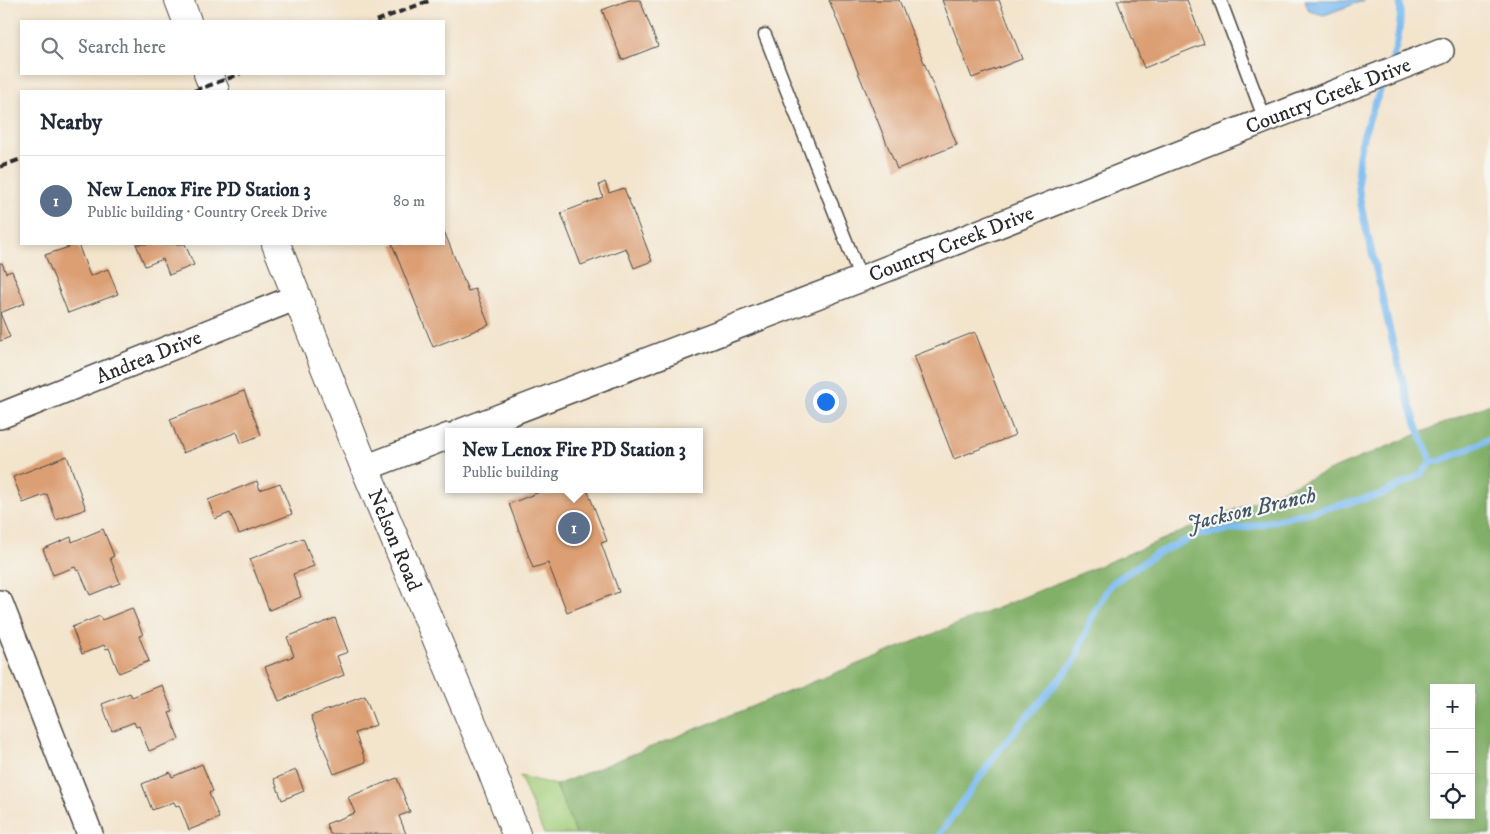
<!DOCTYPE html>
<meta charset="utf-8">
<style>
:root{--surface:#fff;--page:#f6f6f7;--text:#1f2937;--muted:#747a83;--line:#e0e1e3;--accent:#111827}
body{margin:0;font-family:"IM FELL DW Pica",serif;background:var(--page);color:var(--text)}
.controls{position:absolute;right:15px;bottom:15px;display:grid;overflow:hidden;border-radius:0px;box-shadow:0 2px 8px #0003}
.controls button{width:45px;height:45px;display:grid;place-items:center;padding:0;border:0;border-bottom:1px solid var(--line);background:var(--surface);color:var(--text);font:25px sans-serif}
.you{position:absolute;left:825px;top:401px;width:18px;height:18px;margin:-12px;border:4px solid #fff;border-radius:50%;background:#1a73e8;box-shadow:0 0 0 8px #1a73e833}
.badge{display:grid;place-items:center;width:32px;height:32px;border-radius:50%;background:var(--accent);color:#fff;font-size:16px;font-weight:700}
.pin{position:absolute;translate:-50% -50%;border:2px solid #fff;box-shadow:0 1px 5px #0006}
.popup{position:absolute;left:445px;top:428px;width:258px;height:65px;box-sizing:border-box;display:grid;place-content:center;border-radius:0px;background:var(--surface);filter:drop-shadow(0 1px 4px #0005);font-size:16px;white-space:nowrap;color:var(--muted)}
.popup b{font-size:19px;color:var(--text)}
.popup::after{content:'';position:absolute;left:50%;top:100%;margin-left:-10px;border:10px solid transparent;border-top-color:var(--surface)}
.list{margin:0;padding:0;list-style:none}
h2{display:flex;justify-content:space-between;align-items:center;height:65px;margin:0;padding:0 20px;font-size:21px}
h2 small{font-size:16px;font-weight:400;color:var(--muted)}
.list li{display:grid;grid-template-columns:32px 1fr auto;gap:15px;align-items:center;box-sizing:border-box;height:90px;padding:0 20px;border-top:1px solid var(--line)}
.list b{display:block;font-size:19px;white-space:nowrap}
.list p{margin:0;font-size:16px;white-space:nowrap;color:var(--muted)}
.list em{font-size:16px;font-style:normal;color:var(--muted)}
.icon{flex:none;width:28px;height:28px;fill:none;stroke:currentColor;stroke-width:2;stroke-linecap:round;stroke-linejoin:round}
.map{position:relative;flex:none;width:1490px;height:834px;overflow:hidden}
.search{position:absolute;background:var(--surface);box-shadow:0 2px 8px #0003;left:20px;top:20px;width:425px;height:55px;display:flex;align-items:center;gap:12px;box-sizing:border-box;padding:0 18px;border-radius:0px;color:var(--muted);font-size:19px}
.panel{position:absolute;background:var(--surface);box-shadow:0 2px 8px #0003;left:20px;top:90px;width:425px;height:155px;border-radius:0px}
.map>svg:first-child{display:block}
</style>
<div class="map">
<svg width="1490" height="834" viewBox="0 0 1490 834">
<rect width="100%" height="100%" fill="#f6f6f2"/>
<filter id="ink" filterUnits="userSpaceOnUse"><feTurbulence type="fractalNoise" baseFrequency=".02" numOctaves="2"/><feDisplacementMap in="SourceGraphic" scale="10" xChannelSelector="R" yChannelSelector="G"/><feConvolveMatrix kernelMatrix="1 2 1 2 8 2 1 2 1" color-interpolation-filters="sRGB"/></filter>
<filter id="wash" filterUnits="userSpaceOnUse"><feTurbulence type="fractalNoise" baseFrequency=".0096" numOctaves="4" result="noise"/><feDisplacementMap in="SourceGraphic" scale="20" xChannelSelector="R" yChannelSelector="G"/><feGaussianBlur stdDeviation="1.12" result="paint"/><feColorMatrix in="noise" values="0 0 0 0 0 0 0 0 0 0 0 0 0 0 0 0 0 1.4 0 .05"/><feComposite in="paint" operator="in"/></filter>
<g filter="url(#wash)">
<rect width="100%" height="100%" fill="#f3e4cc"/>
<path fill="#a3cc77" stroke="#677c51" d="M520 776 556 785 576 834H544Z"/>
<path fill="#82b068" stroke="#566e4a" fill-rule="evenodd" d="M1490 404V834H576L556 785 990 611ZM1434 688H1471V815H1434Z"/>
<path fill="#7bbbf0" stroke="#53738e" d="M1305 0H1365L1324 15 1309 11Z"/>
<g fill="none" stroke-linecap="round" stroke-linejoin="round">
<path stroke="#7bbbf0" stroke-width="7" d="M1391 63C1398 45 1402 19 1400 0
M1384 80C1375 105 1363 130 1359 156 1354 192 1367 230 1375 265 1390 331 1403 400 1432 462
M940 834 999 750 1074 662 1092 617 1111 584 1156 554 1197 535 1248 527 1380 495 1420 475 1432 462 1441 461 1490 439"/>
</g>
<g id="blocks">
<path fill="#dc9f73" d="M629 0H640L658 46 622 60 602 10Z
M829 0H899L957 145 897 169Z
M942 0H999L1022 59 972 78Z
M1117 0H1187L1204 44 1144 68Z
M605 182 609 193 624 188 652 261 634 268 626 248 581 265 561 213 603 197 599 185Z
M444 231 468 291 475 289 489 325 433 347 392 244H444Z
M78 244 90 276 108 269 118 294 68 313 45 255Z
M136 244H185L194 265 169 275 163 259 145 266Z
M0 263H2L6 273 12 271 25 303 0 313 10 337 0 341Z
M975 332 1015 435 954 459 914 356Z
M244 391 261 435 241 443 237 432 183 453 170 419Z
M67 456 86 509 56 520 47 494 23 503 13 477Z
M257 481 260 490 280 483 292 514 239 534 230 513 215 519 208 500Z
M547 489H587L607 541 601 543 619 592 567 612 548 563 533 568 509 504Z
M103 529 114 556 110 558 120 583 90 595 79 570 77 571 75 567 53 575 43 549 71 537 72 542Z
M303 538 314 566 293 574 301 597 269 610 250 559Z
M132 608 143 635 139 636 149 661 119 673 109 648 106 649 104 645 82 654 72 627 100 616 102 620Z
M335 618 348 652 337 656 344 675 279 701 265 667 294 656 287 637Z
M162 685 173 712 169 713 179 739 149 751 139 726 136 727 134 722 112 731 102 704 130 693 132 697Z
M365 696 376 725 355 733 366 762 334 774 311 716Z
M202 764 213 791 209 793 219 818 189 830 179 805 176 806 174 802 152 810 142 784 170 772 172 777Z
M296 770 304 791 282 800 274 779Z
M397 778 410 812 399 816 406 834H330L326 824 355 813 348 797Z"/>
</g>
</g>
<g filter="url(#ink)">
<use href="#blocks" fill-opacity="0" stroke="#494743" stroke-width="1"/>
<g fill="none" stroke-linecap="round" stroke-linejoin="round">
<g stroke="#494743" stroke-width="15">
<path id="service" d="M1220 0 1265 120
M765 35 861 279"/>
</g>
<g stroke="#494743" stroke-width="28">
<g id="minor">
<path id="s1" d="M0 416 297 297"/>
<path id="s2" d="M460 432 861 279 1441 51"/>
<path d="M365 468 449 436"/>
<path d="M0 603 90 834"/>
</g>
</g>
<g stroke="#494743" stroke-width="30">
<g id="tertiary">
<path d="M179 0 187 21"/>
<path d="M208 74 215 91"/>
<path id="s3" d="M276 244 365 468 488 761 516 834"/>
</g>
</g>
<use href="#service" stroke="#fff" stroke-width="12"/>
<use href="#minor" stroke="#fff" stroke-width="25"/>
<use href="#tertiary" stroke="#fff" stroke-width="28"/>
<path stroke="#2b2b2b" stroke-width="4" stroke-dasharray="8 4" stroke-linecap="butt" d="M376 21 431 0
M194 91 240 74
M0 167 21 159"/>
</g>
</g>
<g text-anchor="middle" stroke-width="4.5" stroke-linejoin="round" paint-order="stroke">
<g font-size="21" fill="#2b2b2b" stroke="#f6f6f2">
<text dy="7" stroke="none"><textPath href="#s2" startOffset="931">Country Creek Drive</textPath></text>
<text dy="7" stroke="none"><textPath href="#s2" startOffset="526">Country Creek Drive</textPath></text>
<text dy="7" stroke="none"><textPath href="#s1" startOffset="160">Andrea Drive</textPath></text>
<text dy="7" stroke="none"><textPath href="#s3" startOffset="319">Nelson Road</textPath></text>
</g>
<g font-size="22" font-style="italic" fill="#435666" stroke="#f6f6f2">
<text transform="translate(1251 508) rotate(-13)" y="8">Jackson Branch</text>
</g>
</g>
</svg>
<div class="controls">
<button>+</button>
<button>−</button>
<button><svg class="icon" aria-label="locate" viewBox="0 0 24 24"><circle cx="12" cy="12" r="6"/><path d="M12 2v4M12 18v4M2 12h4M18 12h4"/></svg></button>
</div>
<div class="you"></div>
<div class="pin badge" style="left:574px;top:528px;background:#5c6f8a">1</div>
<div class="popup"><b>New Lenox Fire PD Station 3</b>Public building</div>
<div class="search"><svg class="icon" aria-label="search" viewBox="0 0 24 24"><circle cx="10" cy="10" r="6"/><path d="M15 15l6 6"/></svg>Search here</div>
<section class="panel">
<h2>Nearby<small></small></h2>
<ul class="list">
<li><span class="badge" style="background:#5c6f8a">1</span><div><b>New Lenox Fire PD Station 3</b><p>Public building · Country Creek Drive</p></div><em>80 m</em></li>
</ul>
</section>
</div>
